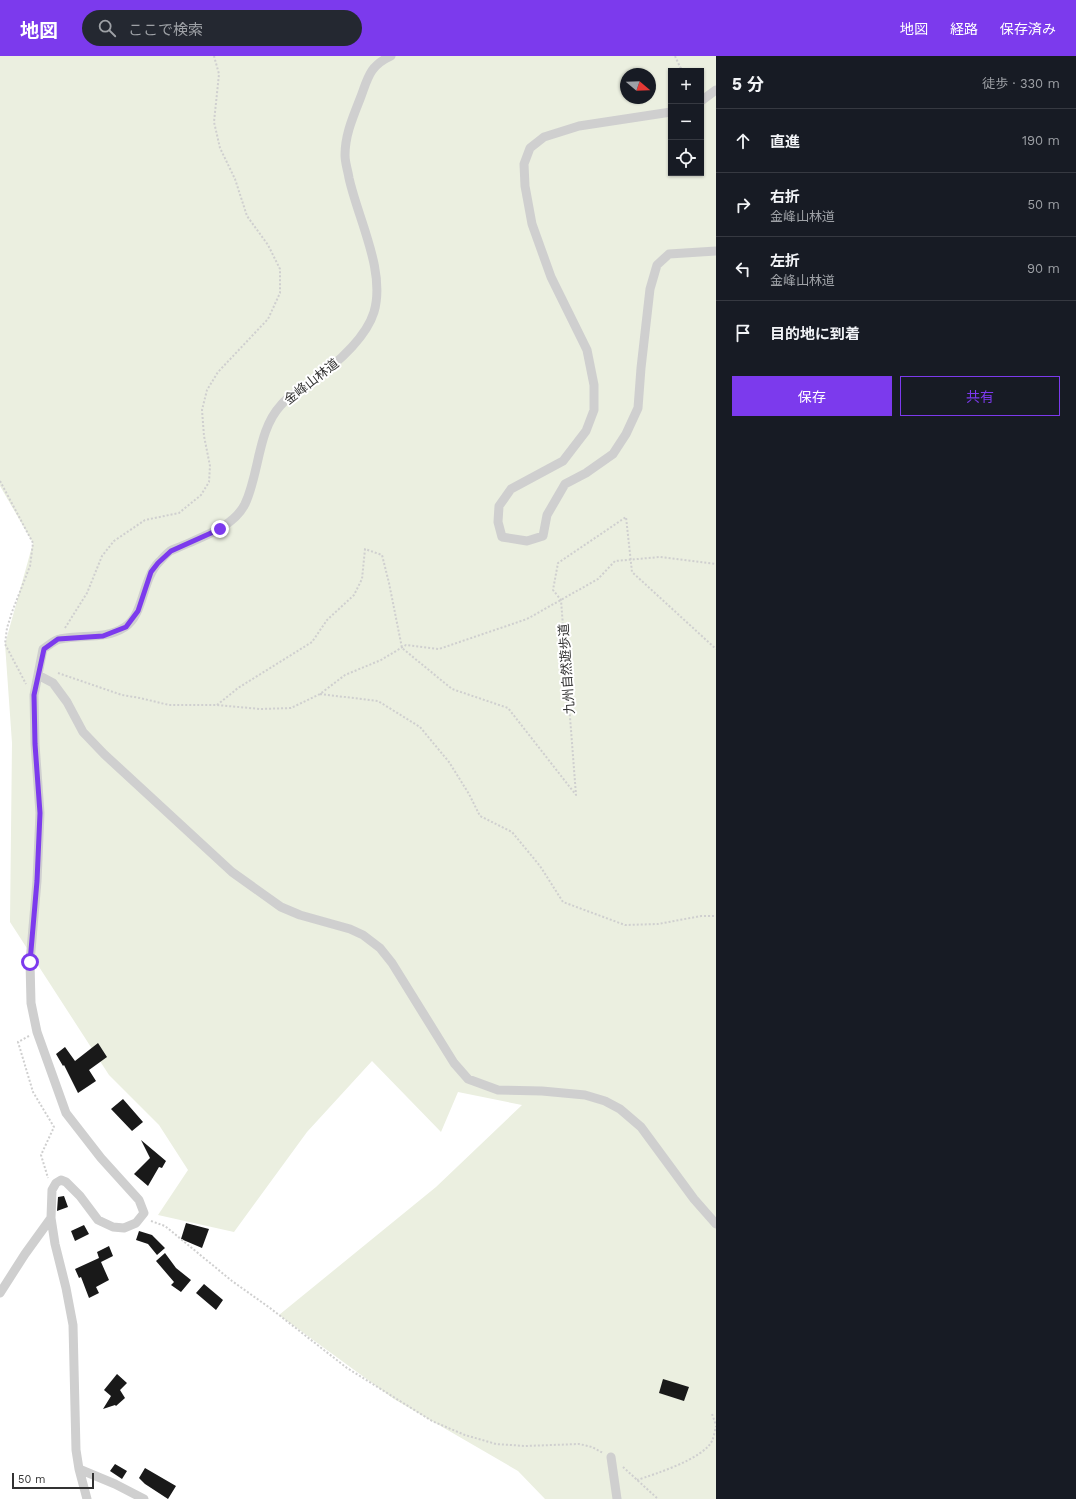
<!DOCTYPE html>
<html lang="ja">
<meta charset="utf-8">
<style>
:root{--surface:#171b24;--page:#242831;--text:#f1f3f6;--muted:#9ea1a6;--line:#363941;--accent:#7c3aed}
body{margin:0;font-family:"Work Sans","Noto Sans JP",sans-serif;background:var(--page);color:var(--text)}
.controls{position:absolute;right:12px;top:12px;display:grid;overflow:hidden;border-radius:0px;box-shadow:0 1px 3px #0004}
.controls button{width:36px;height:36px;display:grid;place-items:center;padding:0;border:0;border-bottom:1px solid var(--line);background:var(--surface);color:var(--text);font:20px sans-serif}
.compass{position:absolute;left:620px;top:12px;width:36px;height:36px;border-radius:50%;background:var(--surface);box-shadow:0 1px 3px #0004;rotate:109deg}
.scale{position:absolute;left:12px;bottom:10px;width:82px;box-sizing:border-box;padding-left:4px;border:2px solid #323232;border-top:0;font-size:11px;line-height:14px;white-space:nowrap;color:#323232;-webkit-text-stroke:3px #fff;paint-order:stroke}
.stop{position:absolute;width:12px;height:12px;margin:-9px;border:3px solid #7c3aed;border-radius:50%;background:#fff}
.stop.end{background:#7c3aed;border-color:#fff;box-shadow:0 1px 4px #0008}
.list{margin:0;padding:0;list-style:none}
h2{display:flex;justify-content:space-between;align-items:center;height:52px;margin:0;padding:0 16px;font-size:17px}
h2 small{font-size:13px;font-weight:400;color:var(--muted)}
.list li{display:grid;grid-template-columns:26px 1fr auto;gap:12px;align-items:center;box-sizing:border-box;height:64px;padding:0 16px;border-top:1px solid var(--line)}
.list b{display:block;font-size:15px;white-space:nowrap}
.list p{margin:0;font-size:13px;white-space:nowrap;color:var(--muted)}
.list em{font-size:13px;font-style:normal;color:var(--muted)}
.actions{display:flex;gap:8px;padding:12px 16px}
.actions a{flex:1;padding:9px 0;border:1px solid var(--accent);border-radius:0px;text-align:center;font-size:14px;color:var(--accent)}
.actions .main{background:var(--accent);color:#fff}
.icon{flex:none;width:22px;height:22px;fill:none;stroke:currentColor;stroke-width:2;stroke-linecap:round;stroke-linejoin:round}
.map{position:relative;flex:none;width:716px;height:1443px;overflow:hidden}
header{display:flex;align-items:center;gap:24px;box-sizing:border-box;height:56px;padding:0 20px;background:var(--accent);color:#fff}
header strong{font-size:19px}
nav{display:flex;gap:22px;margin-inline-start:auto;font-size:14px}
.search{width:280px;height:36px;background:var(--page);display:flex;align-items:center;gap:10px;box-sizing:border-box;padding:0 14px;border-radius:22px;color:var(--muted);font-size:15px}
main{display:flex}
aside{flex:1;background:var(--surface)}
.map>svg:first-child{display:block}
</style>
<header>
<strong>地図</strong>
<div class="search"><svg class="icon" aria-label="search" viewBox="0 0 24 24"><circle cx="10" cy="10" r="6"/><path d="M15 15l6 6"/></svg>ここで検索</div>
<nav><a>地図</a><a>経路</a><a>保存済み</a></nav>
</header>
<main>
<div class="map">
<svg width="716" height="1443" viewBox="0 0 716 1443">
<rect width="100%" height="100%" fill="#fff"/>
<path fill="#ebefe0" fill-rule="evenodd" d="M0 0H716V1443H545L518 1415 394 1343 279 1259 436 1131 522 1049 458 1036 441 1076 372 1005 307 1076 234 1176 158 1159 188 1114 159 1069 109 1019 10 866 12 687 5 588 33 487 0 430ZM671 15H701V117H671ZM626 18H650V42H626Z"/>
<path fill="#191919" d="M98 987 107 1001 89 1014 96 1025 78 1037 64 1009 63 1010 56 998 65 991 75 1005Z
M123 1043 143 1066 132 1075 111 1053Z
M141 1084 166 1105 162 1112 159 1111 148 1130 134 1118 150 1102Z
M64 1140 68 1151 57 1155 58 1141Z
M186 1167 209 1173 202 1192 181 1183Z
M84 1169 89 1178 75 1185 71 1175Z
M139 1175 152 1179 165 1192 157 1199 148 1188 136 1184Z
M109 1190 113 1200 101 1206 109 1224 96 1231 99 1237 89 1242 81 1221 79 1222 75 1213 99 1202 97 1196Z
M165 1197 176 1212 191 1224 181 1236 171 1229 174 1226 156 1205Z
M204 1228 223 1244 216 1254 196 1237Z
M117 1318 127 1327 120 1334 125 1342 116 1350 115 1349 103 1353 111 1340 104 1334Z
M663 1323 689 1331 684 1345 659 1337Z
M115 1408 127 1415 122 1423 110 1415Z
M145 1412 176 1430 168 1443 145 1428 139 1422Z"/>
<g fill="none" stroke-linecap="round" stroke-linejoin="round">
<path stroke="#cfcfcf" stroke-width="2" stroke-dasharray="2 2" stroke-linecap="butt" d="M675 0 680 11 684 15
M0 425 33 487 30 510 12 556 7 572 5 588 26 628
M65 572 87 537 102 500 114 485 145 464 179 457 201 439 209 426 210 410 204 380 202 354 207 334 218 316 268 263 280 237V213L268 189 247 160 235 123 220 92 214 66 219 18 214 0
M58 617 122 639 140 642 169 649H217L260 653 291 652 320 638 345 619 381 604 406 589 439 593 527 563 598 523 615 505 660 501 716 508
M320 638 378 645 420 671 449 706 469 738 480 760 512 776 540 810 563 846 625 869 658 868 701 860H716
M217 649 238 632 312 586 327 564 354 539 362 523 365 493 382 499 389 527 402 592 452 633 508 652 576 739 561 544 553 534 558 507 626 461 632 516 716 593
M29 980 18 986 33 1036 54 1071 41 1099 48 1122
M151 1165 165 1170 232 1225 270 1252 347 1312 432 1365 465 1379 496 1388 525 1390 579 1388 592 1391 603 1397
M712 1358 716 1369
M623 1411 658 1443
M637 1424C655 1418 703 1403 712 1385 714 1381 715 1374 716 1370"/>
<path stroke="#cfcfcf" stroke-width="9" d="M701 45 716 34
M671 56 579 70 544 81 530 92 524 108 525 130 532 168 551 221 587 294 594 329V354L586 375 563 405 511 433 499 450 498 466 502 481 527 485 543 480 547 459 565 428 586 417 613 398 626 378 638 352 641 312 650 233 657 209 669 198 716 195
M38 619 53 627 67 646 83 676 104 698 232 816 281 851 300 859 350 873 363 879 380 892 392 907 454 1007 468 1023 498 1034 542 1035 585 1039 605 1045 620 1053 641 1071 694 1143 716 1168
M0 1237 25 1198 51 1162
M611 1401 617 1443
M79 1413 115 1428 144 1443
M87 1443 79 1413 76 1394 73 1269 66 1232 55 1188 51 1162 52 1134 56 1127 61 1124 66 1126 80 1140 98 1164 113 1171 124 1172 136 1167 144 1157 139 1144 101 1102 66 1057 37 976 31 947 30 906 37 825 40 757 35 688 34 639 43 593C48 590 54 584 60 583 82 578 105 584 125 571 144 559 142 523 159 506 162 503 166 498 170 495 174 493 180 491 184 489 206 479 234 470 245 448 260 416 257 375 281 349 287 341 298 336 306 330 330 313 365 285 374 256 386 215 358 163 349 122 348 115 345 107 345 99 345 79 353 61 360 43 368 22 369 10 391 0"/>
</g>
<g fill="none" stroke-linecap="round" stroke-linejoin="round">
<path stroke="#7c3aed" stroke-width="5" d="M30 906 37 825 40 757 35 688 34 639 44 593 58 583 103 580 126 571 138 555 151 516 158 507 171 495 220 473"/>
</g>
<g text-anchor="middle" stroke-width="4" stroke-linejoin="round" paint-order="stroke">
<g font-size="13" fill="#323232" stroke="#fff">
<text transform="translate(311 325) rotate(-38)" y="5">金峰山林道</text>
<text transform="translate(566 613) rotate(-94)" y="5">九州自然遊歩道</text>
</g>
</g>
</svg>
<div class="controls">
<button>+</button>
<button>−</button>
<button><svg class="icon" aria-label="locate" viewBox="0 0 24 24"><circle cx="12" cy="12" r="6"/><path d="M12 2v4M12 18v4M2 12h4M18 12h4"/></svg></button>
</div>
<svg class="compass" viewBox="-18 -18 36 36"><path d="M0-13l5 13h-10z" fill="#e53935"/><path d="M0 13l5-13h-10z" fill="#9ea1a6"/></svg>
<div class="scale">50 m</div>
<div class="stop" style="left:30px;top:906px"></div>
<div class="stop end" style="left:220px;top:473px"></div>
</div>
<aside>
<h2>5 分<small>徒歩 · 330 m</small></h2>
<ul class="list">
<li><svg class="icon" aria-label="ahead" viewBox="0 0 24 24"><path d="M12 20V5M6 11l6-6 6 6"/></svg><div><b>直進</b></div><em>190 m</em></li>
<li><svg class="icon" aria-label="right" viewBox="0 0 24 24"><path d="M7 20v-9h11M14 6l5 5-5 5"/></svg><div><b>右折</b><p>金峰山林道</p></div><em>50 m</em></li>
<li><svg class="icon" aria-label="left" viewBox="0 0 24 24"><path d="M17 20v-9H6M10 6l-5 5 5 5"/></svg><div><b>左折</b><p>金峰山林道</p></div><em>90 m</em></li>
<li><svg class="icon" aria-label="arrive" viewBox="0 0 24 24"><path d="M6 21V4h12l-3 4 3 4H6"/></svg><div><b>目的地に到着</b></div></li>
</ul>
<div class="actions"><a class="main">保存</a><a>共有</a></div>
</aside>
</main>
